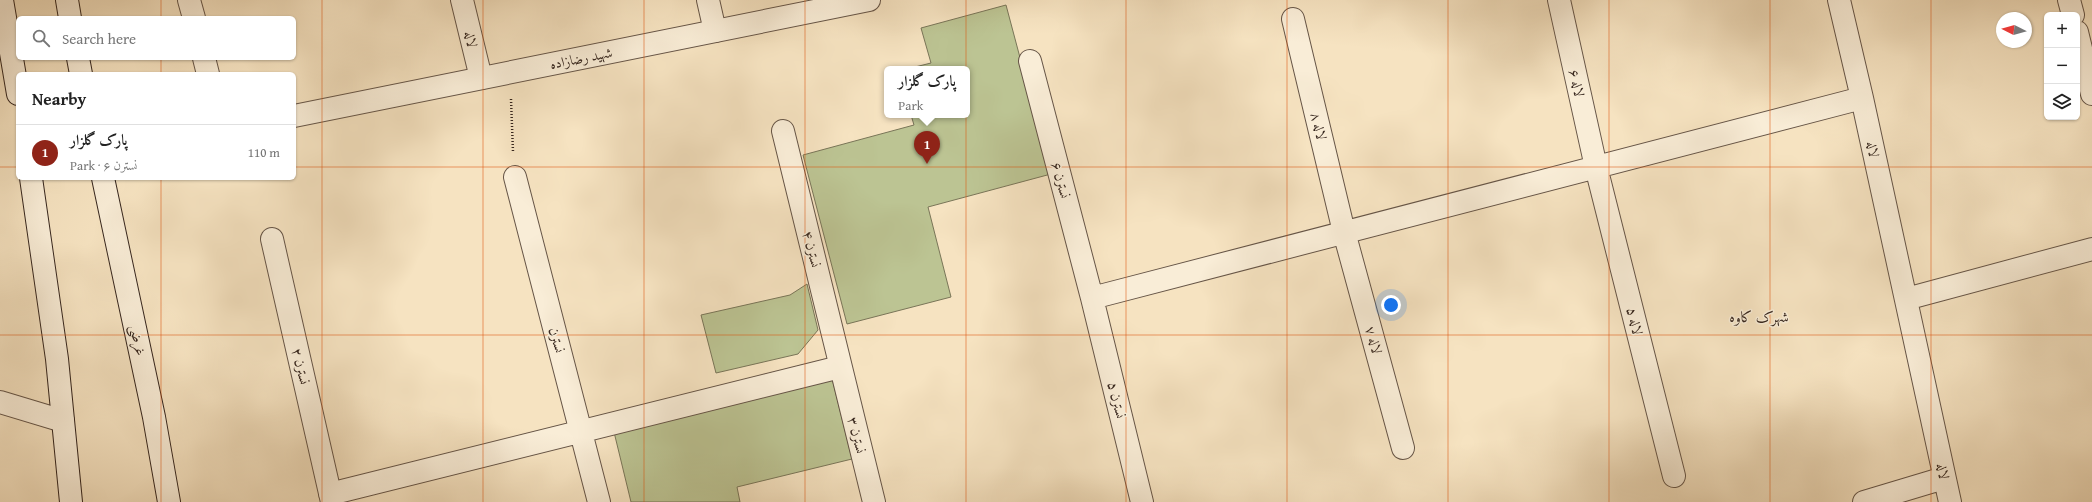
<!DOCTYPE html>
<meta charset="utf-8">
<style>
:root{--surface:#fff;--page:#f2f2f2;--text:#222;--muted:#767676;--line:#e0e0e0;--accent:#8f2418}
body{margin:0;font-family:"Gentium Book Plus",Amiri,serif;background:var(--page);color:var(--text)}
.controls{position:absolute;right:12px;top:12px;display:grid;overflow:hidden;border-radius:6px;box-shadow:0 1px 3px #0004}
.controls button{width:36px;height:36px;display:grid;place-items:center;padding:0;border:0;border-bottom:1px solid var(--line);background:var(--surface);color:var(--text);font:20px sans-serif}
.compass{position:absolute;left:1996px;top:12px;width:36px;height:36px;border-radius:50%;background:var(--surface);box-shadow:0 1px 3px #0004;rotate:276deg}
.you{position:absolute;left:1391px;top:305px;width:14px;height:14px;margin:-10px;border:3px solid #fff;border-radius:50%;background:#1a73e8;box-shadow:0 0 0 6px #1a73e833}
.badge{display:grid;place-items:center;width:26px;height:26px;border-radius:50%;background:var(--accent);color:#fff;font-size:13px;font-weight:700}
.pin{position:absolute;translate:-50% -33px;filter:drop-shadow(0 1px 2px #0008)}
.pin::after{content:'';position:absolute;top:21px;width:14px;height:12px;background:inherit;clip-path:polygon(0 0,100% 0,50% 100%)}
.popup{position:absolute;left:884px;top:66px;width:86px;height:52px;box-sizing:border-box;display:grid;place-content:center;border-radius:6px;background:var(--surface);filter:drop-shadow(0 1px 3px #0005);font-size:13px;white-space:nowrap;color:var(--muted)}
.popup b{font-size:15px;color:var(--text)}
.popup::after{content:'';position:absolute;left:50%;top:100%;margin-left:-8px;border:8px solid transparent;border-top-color:var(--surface)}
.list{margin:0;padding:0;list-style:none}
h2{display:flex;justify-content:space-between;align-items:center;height:52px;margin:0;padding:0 16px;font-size:17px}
h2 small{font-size:13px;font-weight:400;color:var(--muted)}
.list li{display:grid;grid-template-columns:26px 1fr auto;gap:12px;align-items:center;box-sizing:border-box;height:56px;padding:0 16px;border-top:1px solid var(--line)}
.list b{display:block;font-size:15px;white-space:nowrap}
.list p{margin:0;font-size:13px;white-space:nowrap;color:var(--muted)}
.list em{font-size:13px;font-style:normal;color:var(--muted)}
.icon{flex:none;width:22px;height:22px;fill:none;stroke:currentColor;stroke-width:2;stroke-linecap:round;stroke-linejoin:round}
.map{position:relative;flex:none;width:2092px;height:502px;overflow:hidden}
.search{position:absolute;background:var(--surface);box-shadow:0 1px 3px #0004;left:16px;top:16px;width:280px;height:44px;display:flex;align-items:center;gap:10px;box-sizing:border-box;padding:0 14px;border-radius:6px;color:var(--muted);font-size:15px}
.panel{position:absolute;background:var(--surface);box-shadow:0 1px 3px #0004;left:16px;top:72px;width:280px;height:108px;border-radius:6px}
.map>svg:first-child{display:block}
</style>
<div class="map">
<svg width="2092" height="502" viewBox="0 0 2092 502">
<rect width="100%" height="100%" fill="#f6e3c1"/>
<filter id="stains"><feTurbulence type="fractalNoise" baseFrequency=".005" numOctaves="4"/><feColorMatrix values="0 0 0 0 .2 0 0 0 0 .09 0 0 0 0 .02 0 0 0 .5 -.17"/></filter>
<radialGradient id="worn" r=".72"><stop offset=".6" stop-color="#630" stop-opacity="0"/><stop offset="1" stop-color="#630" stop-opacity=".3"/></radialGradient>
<path fill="#bcc493" stroke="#797558" d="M1006 5 1051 174 928 207 951 297 847 324 803 155 914 125 911 115H967V69H907L931 63 921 28Z
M807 284 818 330 798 354 716 373 701 315 790 295Z
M832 378 852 459 737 487 740 502H631L614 432Z"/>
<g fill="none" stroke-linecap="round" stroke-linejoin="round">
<g stroke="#665547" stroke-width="24">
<path id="minor" d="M189 0 194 18
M462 0 481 78
M708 0 715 31
M1559 0 1596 167 1674 476
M1839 0 1862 98 1950 502
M2069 0 2073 15
M1293 19 1344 232 1403 448
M2077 32 2092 94
M204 58 208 74
M1030 61 1092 298 1142 502
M783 131 874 502
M515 177 599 502
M272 239 332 502
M1092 298 1862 98
M1906 299 2092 249
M0 402 63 421
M330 494 840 367
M1864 502 1944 478"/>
</g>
<g stroke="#665547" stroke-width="24">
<path id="tertiary" d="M294 116 869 0"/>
</g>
<g stroke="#36261e" stroke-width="24">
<path id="secondary" d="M2 0 18 94
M67 0 70 18
M78 58 81 74
M31 178 57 359 71 502
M103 178 154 417 169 502"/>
</g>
<path stroke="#36261e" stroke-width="2.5" stroke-dasharray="1 2" stroke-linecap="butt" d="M511 99 513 152"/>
<use href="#minor" stroke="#f9edd7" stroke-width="22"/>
<use href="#tertiary" stroke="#f9edd7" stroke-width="22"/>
<use href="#secondary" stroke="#f9edd7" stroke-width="22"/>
</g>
<path fill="none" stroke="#df560d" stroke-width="1" stroke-opacity="0.55" d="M161 0V18M322 0V502M483 0V502M644 0V502M805 0V502M966 0V502M1126 0V502M1287 0V502M1448 0V502M1609 0V502M1770 0V502M1931 0V502M161 58V74M0 167H18M294 167H2092M161 178V502M0 335H2092"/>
<g text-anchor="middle" stroke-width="3" stroke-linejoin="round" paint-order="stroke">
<g font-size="14" fill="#36261e" stroke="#f9edd7">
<text transform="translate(471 39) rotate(76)" y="5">لاله</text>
<text transform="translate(581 58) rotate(-11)" y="5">شهید رضازاده</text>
<text transform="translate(1577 83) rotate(77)" y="5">لاله ۶</text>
<text transform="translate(1319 126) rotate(76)" y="5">لاله ۸</text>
<text transform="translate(1873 149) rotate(78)" y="5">لاله</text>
<text transform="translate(1061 180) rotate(75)" y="5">نسترن ۶</text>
<text transform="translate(812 249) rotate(76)" y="5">نسترن ۴</text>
<text transform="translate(1635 321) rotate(76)" y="5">لاله ۵</text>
<text transform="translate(138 340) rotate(78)" y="5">غرضی</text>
<text transform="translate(557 340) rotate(75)" y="5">نسترن</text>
<text transform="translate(1374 340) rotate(75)" y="5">لاله ۷</text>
<text transform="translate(301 366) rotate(77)" y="5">نسترن ۲</text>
<text transform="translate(1117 400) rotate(76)" y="5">نسترن ۵</text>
<text transform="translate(857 435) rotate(76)" y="5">نسترن ۳</text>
<text transform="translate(1943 471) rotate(77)" y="5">لاله</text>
</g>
<g font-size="15" fill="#36261e" stroke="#f9edd7">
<text x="1759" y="322">شهرک کاوه</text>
</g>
</g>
<rect width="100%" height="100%" filter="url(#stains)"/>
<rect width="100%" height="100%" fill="url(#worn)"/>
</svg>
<div class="controls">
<button>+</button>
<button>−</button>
<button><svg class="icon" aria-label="layers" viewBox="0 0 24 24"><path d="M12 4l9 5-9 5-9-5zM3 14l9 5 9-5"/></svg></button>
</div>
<svg class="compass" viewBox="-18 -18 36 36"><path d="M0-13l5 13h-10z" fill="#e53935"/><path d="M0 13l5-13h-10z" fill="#767676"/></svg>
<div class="you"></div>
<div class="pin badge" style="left:927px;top:164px">1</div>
<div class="popup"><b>پارک گلزار</b>Park</div>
<div class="search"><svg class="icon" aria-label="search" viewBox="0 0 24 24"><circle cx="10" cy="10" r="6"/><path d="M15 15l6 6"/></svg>Search here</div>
<section class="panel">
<h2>Nearby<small></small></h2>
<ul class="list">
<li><span class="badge">1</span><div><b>پارک گلزار</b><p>Park · نسترن ۶</p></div><em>110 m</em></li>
</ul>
</section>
</div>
